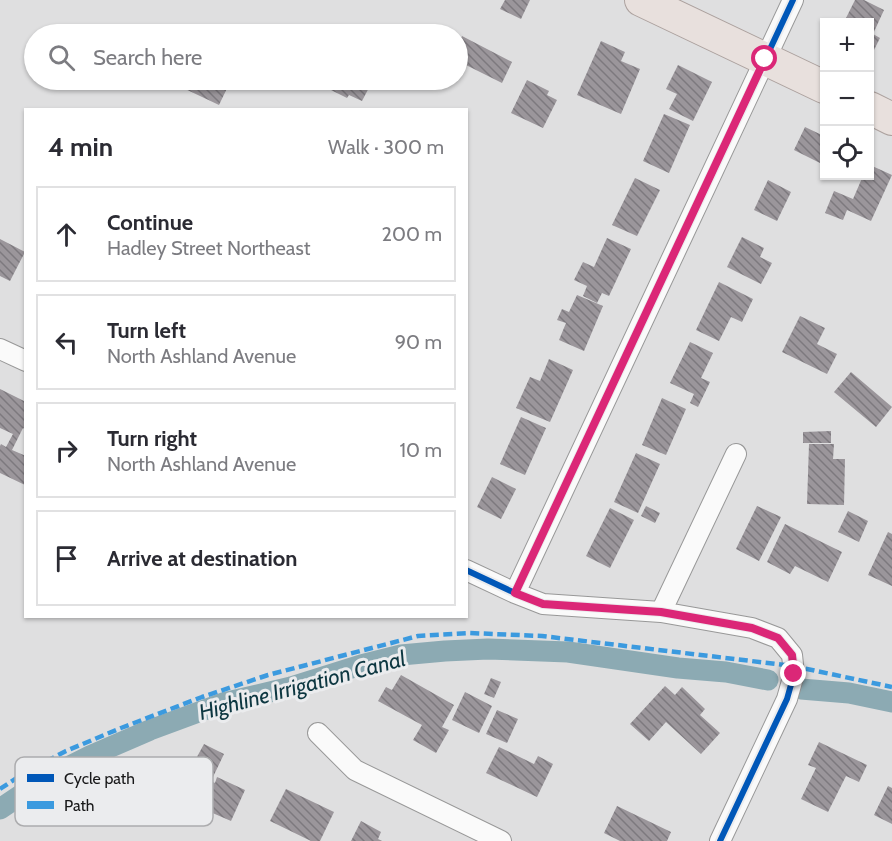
<!DOCTYPE html>
<meta charset="utf-8">
<style>
:root{--surface:#fff;--page:#f2f2f3;--text:#2b2b33;--muted:#7c7c81;--line:#e1e1e2}
body{margin:0;font-family:Cabin,sans-serif;background:var(--page);color:var(--text)}
.controls{position:absolute;right:18px;top:18px;display:grid;overflow:hidden;border-radius:0px;box-shadow:0 2px 4px #0004}
.controls button{width:54px;height:54px;display:grid;place-items:center;padding:0;border:0;border-bottom:2px solid var(--line);background:var(--surface);color:var(--text);font:30px sans-serif}
.stop{position:absolute;width:18px;height:18px;margin:-14px;border:4px solid #db2777;border-radius:50%;background:#fff}
.stop.end{background:#db2777;border-color:#fff;box-shadow:0 2px 6px #0008}
.list{margin:0;padding:0;list-style:none}
h2{display:flex;justify-content:space-between;align-items:center;height:78px;margin:0;padding:0 24px;font-size:26px}
h2 small{font-size:20px;font-weight:400;color:var(--muted)}
.list li{display:grid;grid-template-columns:39px 1fr auto;gap:18px;align-items:center;box-sizing:border-box;height:96px;margin:0 12px 12px;padding:0 12px;border:2px solid var(--line);border-radius:0px}
.list b{display:block;font-size:22px;white-space:nowrap}
.list p{margin:0;font-size:20px;white-space:nowrap;color:var(--muted)}
.list em{font-size:20px;font-style:normal;color:var(--muted)}
.icon{flex:none;width:33px;height:33px;fill:none;stroke:currentColor;stroke-width:2;stroke-linecap:round;stroke-linejoin:round}
.map{position:relative;flex:none;width:892px;height:841px;overflow:hidden}
.search{position:absolute;background:var(--surface);box-shadow:0 2px 4px #0004;left:24px;top:24px;width:444px;height:66px;display:flex;align-items:center;gap:15px;box-sizing:border-box;padding:0 21px;border-radius:33px;color:var(--muted);font-size:22px}
.panel{position:absolute;background:var(--surface);box-shadow:0 2px 4px #0004;left:24px;top:108px;width:444px;height:510px;border-radius:0px}
.map>svg:first-child{display:block}
</style>
<div class="map">
<svg width="892" height="841" viewBox="0 0 892 841">
<defs>
<pattern id="building-back-hatch" width="6" height="6" patternUnits="userSpaceOnUse" patternTransform="scale(1.5)"><rect width="6" height="6" fill="#9b969b"/><path d="M-1 5l2 2M0 0l6 6M5-1l2 2" fill="none" stroke="#7d797e"/></pattern>
</defs>
<rect width="100%" height="100%" fill="#dfdfe0"/>
<g fill="none" stroke-linecap="round" stroke-linejoin="round">
<path stroke="#8caab3" stroke-width="21" d="M801 689 849 693 892 702
M0 809 46 778 90 756 150 730 223 703 291 687 361 665 401 655 445 651 488 649 568 652 678 668 726 672 768 680"/>
</g>
<path fill="url(#building-back-hatch)" d="M505 0H530L521 19 500 9Z
M855 0H864L884 10 873 34 880 38 872 54 870 53V22H844Z
M269 27 285 34H265Z
M462 36 512 62 502 83 458 61V45Z
M601 41 625 52 621 61 640 69 621 114 577 95Z
M678 65 712 82 693 121 669 109 677 94 666 89Z
M185 80H231L219 105 181 87Z
M332 80H373L362 101 349 95 347 98 327 88Z
M527 80 549 91 547 95 557 100 543 128 511 113Z
M664 114 690 125 669 173 643 161Z
M805 127 824 136V165L794 150Z
M870 165 892 175 871 221 847 210 843 220 825 213 834 191 853 199 863 176H870Z
M635 178 660 190 637 236 612 225Z
M768 180 791 192 777 221 754 210Z
M742 237 764 248 760 257 772 263 761 284 727 267Z
M607 238 631 249 609 296 602 293 597 303 583 296 587 286 574 280 583 262 594 267Z
M0 239 25 252 10 281 0 276Z
M719 282 753 299 742 322 731 317 719 341 696 330Z
M577 295 603 306 584 351 559 340 566 323 557 320 562 309 569 312Z
M800 316 825 328 817 344 837 354 827 374 782 352Z
M690 342 713 353 701 378 710 382 698 407 690 403 694 394 670 383Z
M549 359 573 370 550 422 516 408 530 377 540 381Z
M851 372 892 407 876 427 834 392Z
M0 389 26 402V430L23 428 12 450 26 456 25 485 0 473V446L1 444 6 447 13 434 0 428Z
M662 398 686 409 666 455 642 445Z
M521 417 546 428 525 475 500 464Z
M831 431V443H803V432Z
M809 444H834L833 459H845L844 505 807 504Z
M636 453 660 464 638 513 614 502Z
M492 477 516 489 501 519 477 507Z
M646 506 660 513 655 523 641 516Z
M757 506 781 517 759 561 736 549Z
M610 508 634 520 610 568 586 556Z
M848 511 868 521 859 542 838 532Z
M785 524 842 552 828 582 795 566 790 574 767 562Z
M888 532 892 534V586L868 575Z
M401 675 454 705 442 727 449 730 436 753 413 740 422 725 378 701 386 687 392 690Z
M491 678 501 682 494 698 484 694Z
M665 686 675 695 682 687 705 709 700 715 720 733 701 754 666 722 649 741 630 724Z
M465 692 492 706 479 733 452 720Z
M497 710 518 719 507 743 486 734Z
M819 742 867 765 859 782 846 776 828 812 801 799 816 768 808 765Z
M204 744 224 754 213 777 192 766Z
M499 747 534 764 538 756 553 764 537 797 486 773Z
M190 771 215 783 217 777 245 790 231 821 178 798Z
M888 786 892 788V824L874 815Z
M286 789 334 812 320 841H311L270 821Z
M617 806 671 832 667 841H620L604 833Z
M361 821 381 832 378 839 382 841H351Z"/>
<g fill="none" stroke-linecap="round" stroke-linejoin="round">
<g stroke="#989898" stroke-width="22">
<path id="minor" d="M0 349 26 361
M466 570 515 593 543 604 661 612 752 628 778 638 792 655 794 674 787 699 720 841
M515 593 793 0
M661 612 736 454
M318 733 355 770 501 841"/>
</g>
<g stroke="#aca19e" stroke-width="34">
<path id="trunk" d="M641 0 824 87
M870 108 892 119"/>
</g>
<use href="#minor" stroke="#fafafa" stroke-width="20"/>
<use href="#trunk" stroke="#e8e0dd" stroke-width="32"/>
<path stroke="#3b9adf" stroke-width="4.5" stroke-dasharray="9 4.5" stroke-linecap="butt" d="M0 789 24 773 66 751 121 728 202 697 268 675 418 636 470 633 542 636 793 666 892 687"/>
<g stroke="#ebecee" stroke-width="10">
<path id="cycleway" d="M466 570 515 593 543 604 661 612 752 628 778 638 792 655 794 674 787 699 720 841
M515 593 793 0"/>
</g>
<use href="#cycleway" stroke="#0057b8" stroke-width="6"/>
</g>
<g fill="none" stroke-linecap="round" stroke-linejoin="round">
<path stroke="#db2777" stroke-width="8" d="M765 59 515 593 543 604 661 612 752 628 778 638 792 655 794 674"/>
</g>
<g text-anchor="middle" stroke-width="6" stroke-linejoin="round" paint-order="stroke">
<g font-size="22" font-style="italic" fill="#0d3741" stroke="#ebecee">
<text transform="translate(302 685) rotate(-15)" y="8">Highline Irrigation Canal</text>
</g>
</g>
<rect x="15" y="757" width="198" height="69" rx="9" fill="#ebecee" stroke="#acacae" stroke-width="1.5"/>
<rect x="27" y="774" width="27" height="8" fill="#0057b8"/>
<rect x="27" y="801" width="27" height="8" fill="#3b9adf"/>
<g font-size="16" fill="#181819">
<text x="64" y="784">Cycle path</text>
<text x="64" y="811">Path</text>
</g>
</svg>
<div class="controls">
<button>+</button>
<button>−</button>
<button><svg class="icon" aria-label="locate" viewBox="0 0 24 24"><circle cx="12" cy="12" r="6"/><path d="M12 2v4M12 18v4M2 12h4M18 12h4"/></svg></button>
</div>
<div class="stop" style="left:765px;top:59px"></div>
<div class="stop end" style="left:794px;top:674px"></div>
<div class="search"><svg class="icon" aria-label="search" viewBox="0 0 24 24"><circle cx="10" cy="10" r="6"/><path d="M15 15l6 6"/></svg>Search here</div>
<section class="panel">
<h2>4 min<small>Walk · 300 m</small></h2>
<ul class="list">
<li><svg class="icon" aria-label="ahead" viewBox="0 0 24 24"><path d="M12 20V5M6 11l6-6 6 6"/></svg><div><b>Continue</b><p>Hadley Street Northeast</p></div><em>200 m</em></li>
<li><svg class="icon" aria-label="left" viewBox="0 0 24 24"><path d="M17 20v-9H6M10 6l-5 5 5 5"/></svg><div><b>Turn left</b><p>North Ashland Avenue</p></div><em>90 m</em></li>
<li><svg class="icon" aria-label="right" viewBox="0 0 24 24"><path d="M7 20v-9h11M14 6l5 5-5 5"/></svg><div><b>Turn right</b><p>North Ashland Avenue</p></div><em>10 m</em></li>
<li><svg class="icon" aria-label="arrive" viewBox="0 0 24 24"><path d="M6 21V4h12l-3 4 3 4H6"/></svg><div><b>Arrive at destination</b></div></li>
</ul>
</section>
</div>
